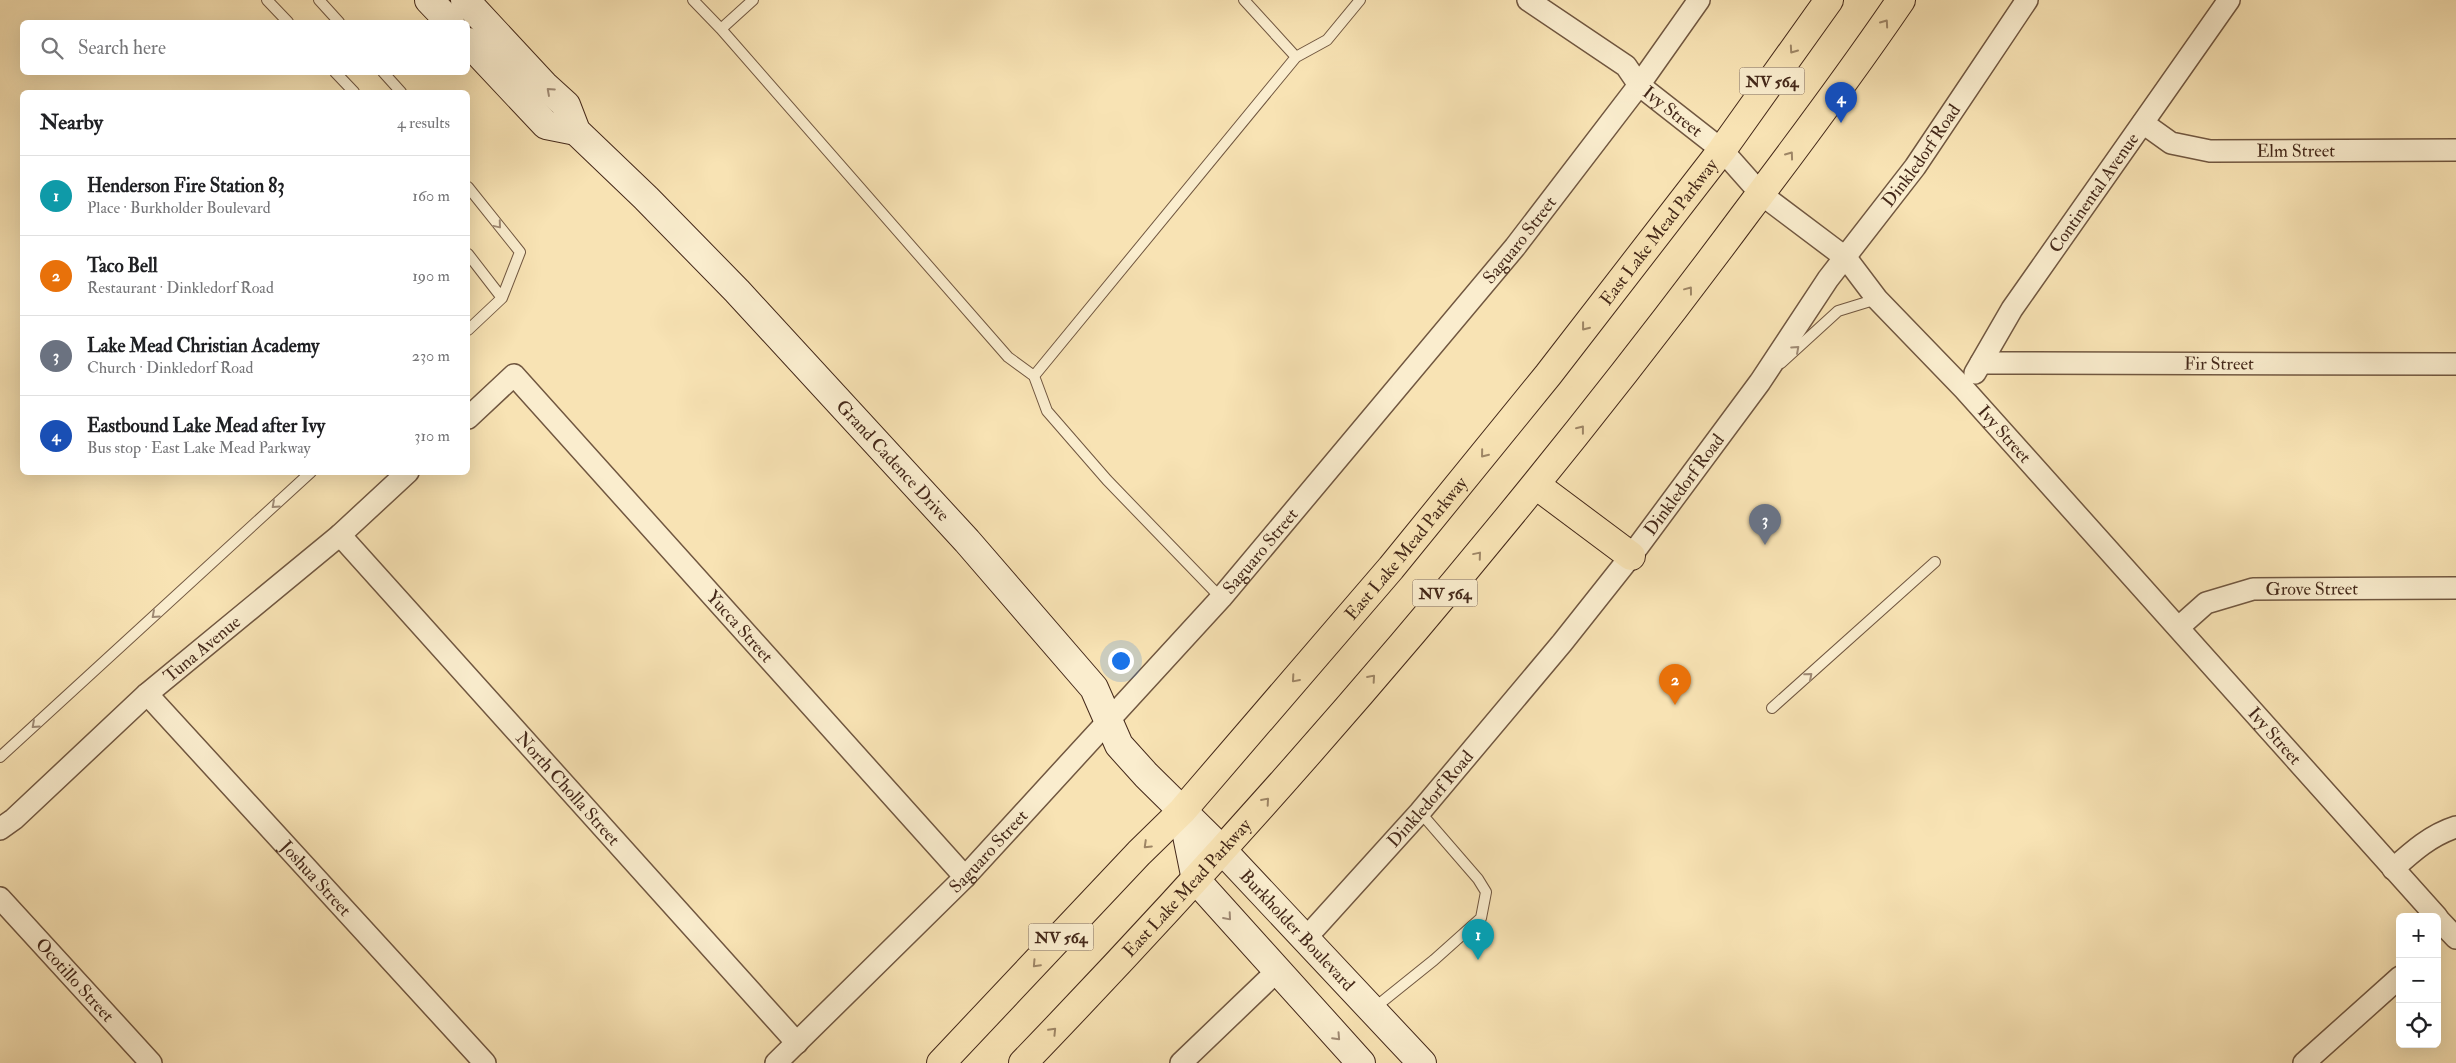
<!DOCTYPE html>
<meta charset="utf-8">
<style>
:root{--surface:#fff;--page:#f2f2f2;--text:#202124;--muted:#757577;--line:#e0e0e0;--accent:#ea580c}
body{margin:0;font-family:"IM FELL Double Pica",serif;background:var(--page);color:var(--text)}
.controls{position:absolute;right:15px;bottom:15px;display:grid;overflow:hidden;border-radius:8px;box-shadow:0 5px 20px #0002}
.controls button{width:45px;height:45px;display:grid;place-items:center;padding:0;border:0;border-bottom:1px solid var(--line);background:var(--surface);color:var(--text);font:25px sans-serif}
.you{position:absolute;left:1120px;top:660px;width:18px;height:18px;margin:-12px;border:4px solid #fff;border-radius:50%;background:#1a73e8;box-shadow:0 0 0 8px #1a73e833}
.badge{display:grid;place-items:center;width:32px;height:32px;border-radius:50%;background:var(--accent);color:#fff;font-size:16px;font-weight:700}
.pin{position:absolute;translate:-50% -41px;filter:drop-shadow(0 1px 2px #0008)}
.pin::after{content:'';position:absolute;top:26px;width:18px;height:15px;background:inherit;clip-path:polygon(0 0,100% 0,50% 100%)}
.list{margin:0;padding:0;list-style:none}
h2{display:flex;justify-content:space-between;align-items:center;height:65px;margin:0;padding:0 20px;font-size:21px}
h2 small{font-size:16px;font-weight:400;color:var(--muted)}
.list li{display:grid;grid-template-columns:32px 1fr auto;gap:15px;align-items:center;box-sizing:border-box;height:80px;padding:0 20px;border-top:1px solid var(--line)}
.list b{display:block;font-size:19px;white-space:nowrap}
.list p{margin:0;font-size:16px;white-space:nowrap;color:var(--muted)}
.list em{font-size:16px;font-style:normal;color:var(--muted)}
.icon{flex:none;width:28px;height:28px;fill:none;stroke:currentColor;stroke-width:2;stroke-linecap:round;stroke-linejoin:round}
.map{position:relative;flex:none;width:2456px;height:1063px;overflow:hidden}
.search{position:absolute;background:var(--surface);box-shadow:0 5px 20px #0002;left:20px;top:20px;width:450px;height:55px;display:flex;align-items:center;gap:12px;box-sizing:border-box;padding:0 18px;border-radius:8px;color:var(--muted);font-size:19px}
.panel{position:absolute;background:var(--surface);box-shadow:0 5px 20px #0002;left:20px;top:90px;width:450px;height:385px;border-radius:8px}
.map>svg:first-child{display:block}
</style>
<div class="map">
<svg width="2456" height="1063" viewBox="0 0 2456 1063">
<rect width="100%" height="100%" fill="#f8e3b4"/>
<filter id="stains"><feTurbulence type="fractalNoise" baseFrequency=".004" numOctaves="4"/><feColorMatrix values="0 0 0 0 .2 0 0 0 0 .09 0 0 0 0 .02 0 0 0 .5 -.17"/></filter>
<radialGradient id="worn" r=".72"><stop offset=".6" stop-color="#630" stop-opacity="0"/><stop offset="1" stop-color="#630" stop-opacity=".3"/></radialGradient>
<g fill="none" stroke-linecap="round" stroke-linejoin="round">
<g stroke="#715740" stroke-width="12">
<path id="lane" d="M267 0 288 22
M319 0 339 22
M693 0 721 29 1008 357 1034 376 1047 411 1107 480 1221 598
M1244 0 1296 57
M721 29 753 0
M335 72 354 92
M383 72 401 92
M468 187 520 252 502 298 468 330
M468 254 502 298
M1781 363 1838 311 1877 299
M1034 376 1296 57 1327 40 1360 0
M1772 708 1935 562
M0 757 311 472
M1373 1009 1434 960 1481 918 1486 892 1478 879 1420 812"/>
</g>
<g stroke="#715740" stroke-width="24">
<g id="street">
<path id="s1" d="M1528 0 1626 66 1639 85 1722 150 1761 194 1846 258 1877 299 1965 390 2437 917"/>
<path id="s2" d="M2143 123 2171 143 2210 151 2456 150"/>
<path id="s3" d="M1981 363 2456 364"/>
<path id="s4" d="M1975 373 2012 309 2229 0"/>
<path id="s5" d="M468 418 514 375 965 877"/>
<path id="s6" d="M340 535 797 1043"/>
<path id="s7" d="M2179 627 2206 603 2253 589 2456 588"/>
<path id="s8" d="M147 694 485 1063"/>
<path id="s9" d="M0 829 14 819 147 694 340 535 408 472"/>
<path d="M2393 869C2413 851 2431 835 2456 827"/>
<path id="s10" d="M0 898 151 1063"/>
<path d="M2437 918 2456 938"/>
<path id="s11" d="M1305 939 1420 812 1562 643 1631 556 1760 382 1828 279 1915 167 2027 0"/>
<path id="s12" d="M776 1063 965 877 1221 598 1515 247 1639 85 1699 0"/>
<path d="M1181 1063 1277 971"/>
<path d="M2304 1063 2400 977"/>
</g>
</g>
<g stroke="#442819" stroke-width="30">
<g id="secondary">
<path d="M429 0 450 22"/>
<path id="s13" d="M465 0 544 85 566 105 576 131 646 198 737 291 967 541 1094 688 1119 745 1146 775 1223 851 1422 1063"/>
<path d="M468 42 546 125 576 131"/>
<path d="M1182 811 1196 880 1361 1063"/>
</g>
</g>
<g stroke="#442819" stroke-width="30">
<g id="primary">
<path d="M1536 485 1631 556"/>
<path id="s14" d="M941 1063 1139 853 1182 811 1391 568 1548 375 1722 150 1829 0"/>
<path id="s15" d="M1023 1063C1281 795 1524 512 1746 213 1799 143 1852 72 1901 0"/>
</g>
</g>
<use href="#lane" stroke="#faedce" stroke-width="10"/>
<use href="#street" stroke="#faedce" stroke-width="21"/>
<use href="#secondary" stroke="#faedce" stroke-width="28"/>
<use href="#primary" stroke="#f8e3b4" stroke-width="28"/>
</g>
<defs><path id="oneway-chevron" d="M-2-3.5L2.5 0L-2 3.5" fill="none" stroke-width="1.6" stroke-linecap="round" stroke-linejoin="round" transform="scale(1.25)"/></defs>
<g stroke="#9e8666">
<use href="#oneway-chevron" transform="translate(1885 23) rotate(-55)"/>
<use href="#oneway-chevron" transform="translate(1793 50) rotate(125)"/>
<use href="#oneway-chevron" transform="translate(1790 155) rotate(-54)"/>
<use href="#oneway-chevron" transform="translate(1689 290) rotate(-53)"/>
<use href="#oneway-chevron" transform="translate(1585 327) rotate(128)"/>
<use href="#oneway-chevron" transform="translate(1581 429) rotate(-52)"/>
<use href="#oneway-chevron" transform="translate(1484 454) rotate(129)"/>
<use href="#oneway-chevron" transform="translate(1478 555) rotate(-50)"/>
<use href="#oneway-chevron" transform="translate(1372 678) rotate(-49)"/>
<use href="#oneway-chevron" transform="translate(1295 679) rotate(131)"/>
<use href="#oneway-chevron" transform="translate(1266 801) rotate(-49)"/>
<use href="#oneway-chevron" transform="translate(1147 845) rotate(136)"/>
<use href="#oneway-chevron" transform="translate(1036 964) rotate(133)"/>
<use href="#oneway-chevron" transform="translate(1053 1031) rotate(-46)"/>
</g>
<g stroke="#9f8a74">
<use href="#oneway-chevron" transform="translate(550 91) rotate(-138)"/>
<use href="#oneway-chevron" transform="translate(498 225) rotate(50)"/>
<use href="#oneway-chevron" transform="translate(1796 349) rotate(-42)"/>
<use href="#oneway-chevron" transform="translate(275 505) rotate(138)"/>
<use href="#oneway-chevron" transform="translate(155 615) rotate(138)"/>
<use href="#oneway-chevron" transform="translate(1809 676) rotate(-41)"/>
<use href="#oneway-chevron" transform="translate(35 725) rotate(138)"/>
<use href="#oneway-chevron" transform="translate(1228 917) rotate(49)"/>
<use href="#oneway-chevron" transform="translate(1337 1037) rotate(47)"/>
</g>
<g text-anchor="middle" stroke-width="5" stroke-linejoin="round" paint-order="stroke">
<g fill="#faedce" stroke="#7b634f" stroke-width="1">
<rect x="1739.5" y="67.5" width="65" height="27" rx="4"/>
<rect x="1412.5" y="579.5" width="65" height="27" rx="4"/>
<rect x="1028.5" y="923.5" width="65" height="27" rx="4"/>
</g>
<g font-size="16" font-weight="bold" fill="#442819">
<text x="1772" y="87">NV 564</text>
<text x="1445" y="599">NV 564</text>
<text x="1061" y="943">NV 564</text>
</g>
<g font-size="18" fill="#442819" stroke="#faedce">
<text dy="6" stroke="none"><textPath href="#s1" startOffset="184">Ivy Street</textPath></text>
<text dy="6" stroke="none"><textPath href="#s2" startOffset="160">Elm Street</textPath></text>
<text dy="6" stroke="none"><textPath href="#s11" startOffset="998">Dinkledorf Road</textPath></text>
<text dy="6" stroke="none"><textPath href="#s4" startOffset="216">Continental Avenue</textPath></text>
<text dy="6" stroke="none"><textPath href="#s14" startOffset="1099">East Lake Mead Parkway</textPath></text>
<text dy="6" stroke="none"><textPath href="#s12" startOffset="1110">Saguaro Street</textPath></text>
<text dy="6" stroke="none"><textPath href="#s3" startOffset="238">Fir Street</textPath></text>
<text dy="6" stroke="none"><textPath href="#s1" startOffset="649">Ivy Street</textPath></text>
<text dy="6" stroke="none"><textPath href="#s13" startOffset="631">Grand Cadence Drive</textPath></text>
<text dy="6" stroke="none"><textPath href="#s11" startOffset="592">Dinkledorf Road</textPath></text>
<text dy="6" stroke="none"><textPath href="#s14" startOffset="694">East Lake Mead Parkway</textPath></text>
<text dy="6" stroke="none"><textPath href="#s12" startOffset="705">Saguaro Street</textPath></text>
<text dy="6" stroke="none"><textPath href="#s7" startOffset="144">Grove Street</textPath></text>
<text dy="6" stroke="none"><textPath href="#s5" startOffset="401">Yucca Street</textPath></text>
<text dy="6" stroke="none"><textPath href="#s9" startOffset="271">Tuna Avenue</textPath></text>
<text dy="6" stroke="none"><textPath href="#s1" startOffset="1054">Ivy Street</textPath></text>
<text dy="6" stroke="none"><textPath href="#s6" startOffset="341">North Cholla Street</textPath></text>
<text dy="6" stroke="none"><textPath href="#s11" startOffset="188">Dinkledorf Road</textPath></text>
<text dy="6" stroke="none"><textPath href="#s12" startOffset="300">Saguaro Street</textPath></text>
<text dy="6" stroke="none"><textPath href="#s8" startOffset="250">Joshua Street</textPath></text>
<text dy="6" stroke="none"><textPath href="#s15" startOffset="240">East Lake Mead Parkway</textPath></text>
<text dy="6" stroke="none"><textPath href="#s13" startOffset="1254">Burkholder Boulevard</textPath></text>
<text dy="6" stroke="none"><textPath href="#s10" startOffset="111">Ocotillo Street</textPath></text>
</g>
</g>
<rect width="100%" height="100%" filter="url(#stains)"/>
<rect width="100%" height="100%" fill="url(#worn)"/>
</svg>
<div class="controls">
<button>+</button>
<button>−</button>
<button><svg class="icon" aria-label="locate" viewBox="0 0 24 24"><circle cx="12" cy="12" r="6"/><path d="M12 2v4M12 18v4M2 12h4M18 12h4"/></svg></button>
</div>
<div class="you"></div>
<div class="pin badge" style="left:1478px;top:960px;background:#0f9aa8">1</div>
<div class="pin badge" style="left:1675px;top:705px;background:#e8710a">2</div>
<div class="pin badge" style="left:1765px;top:545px;background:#6b7280">3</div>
<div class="pin badge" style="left:1841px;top:123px;background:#1a4fb4">4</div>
<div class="search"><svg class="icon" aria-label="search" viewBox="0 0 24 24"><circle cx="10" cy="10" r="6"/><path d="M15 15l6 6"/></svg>Search here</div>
<section class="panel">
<h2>Nearby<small>4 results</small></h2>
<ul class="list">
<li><span class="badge" style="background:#0f9aa8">1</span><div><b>Henderson Fire Station 83</b><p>Place · Burkholder Boulevard</p></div><em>160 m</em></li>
<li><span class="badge" style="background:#e8710a">2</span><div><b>Taco Bell</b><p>Restaurant · Dinkledorf Road</p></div><em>190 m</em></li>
<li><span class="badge" style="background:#6b7280">3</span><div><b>Lake Mead Christian Academy</b><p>Church · Dinkledorf Road</p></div><em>230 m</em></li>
<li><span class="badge" style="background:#1a4fb4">4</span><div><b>Eastbound Lake Mead after Ivy</b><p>Bus stop · East Lake Mead Parkway</p></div><em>310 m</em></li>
</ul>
</section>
</div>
